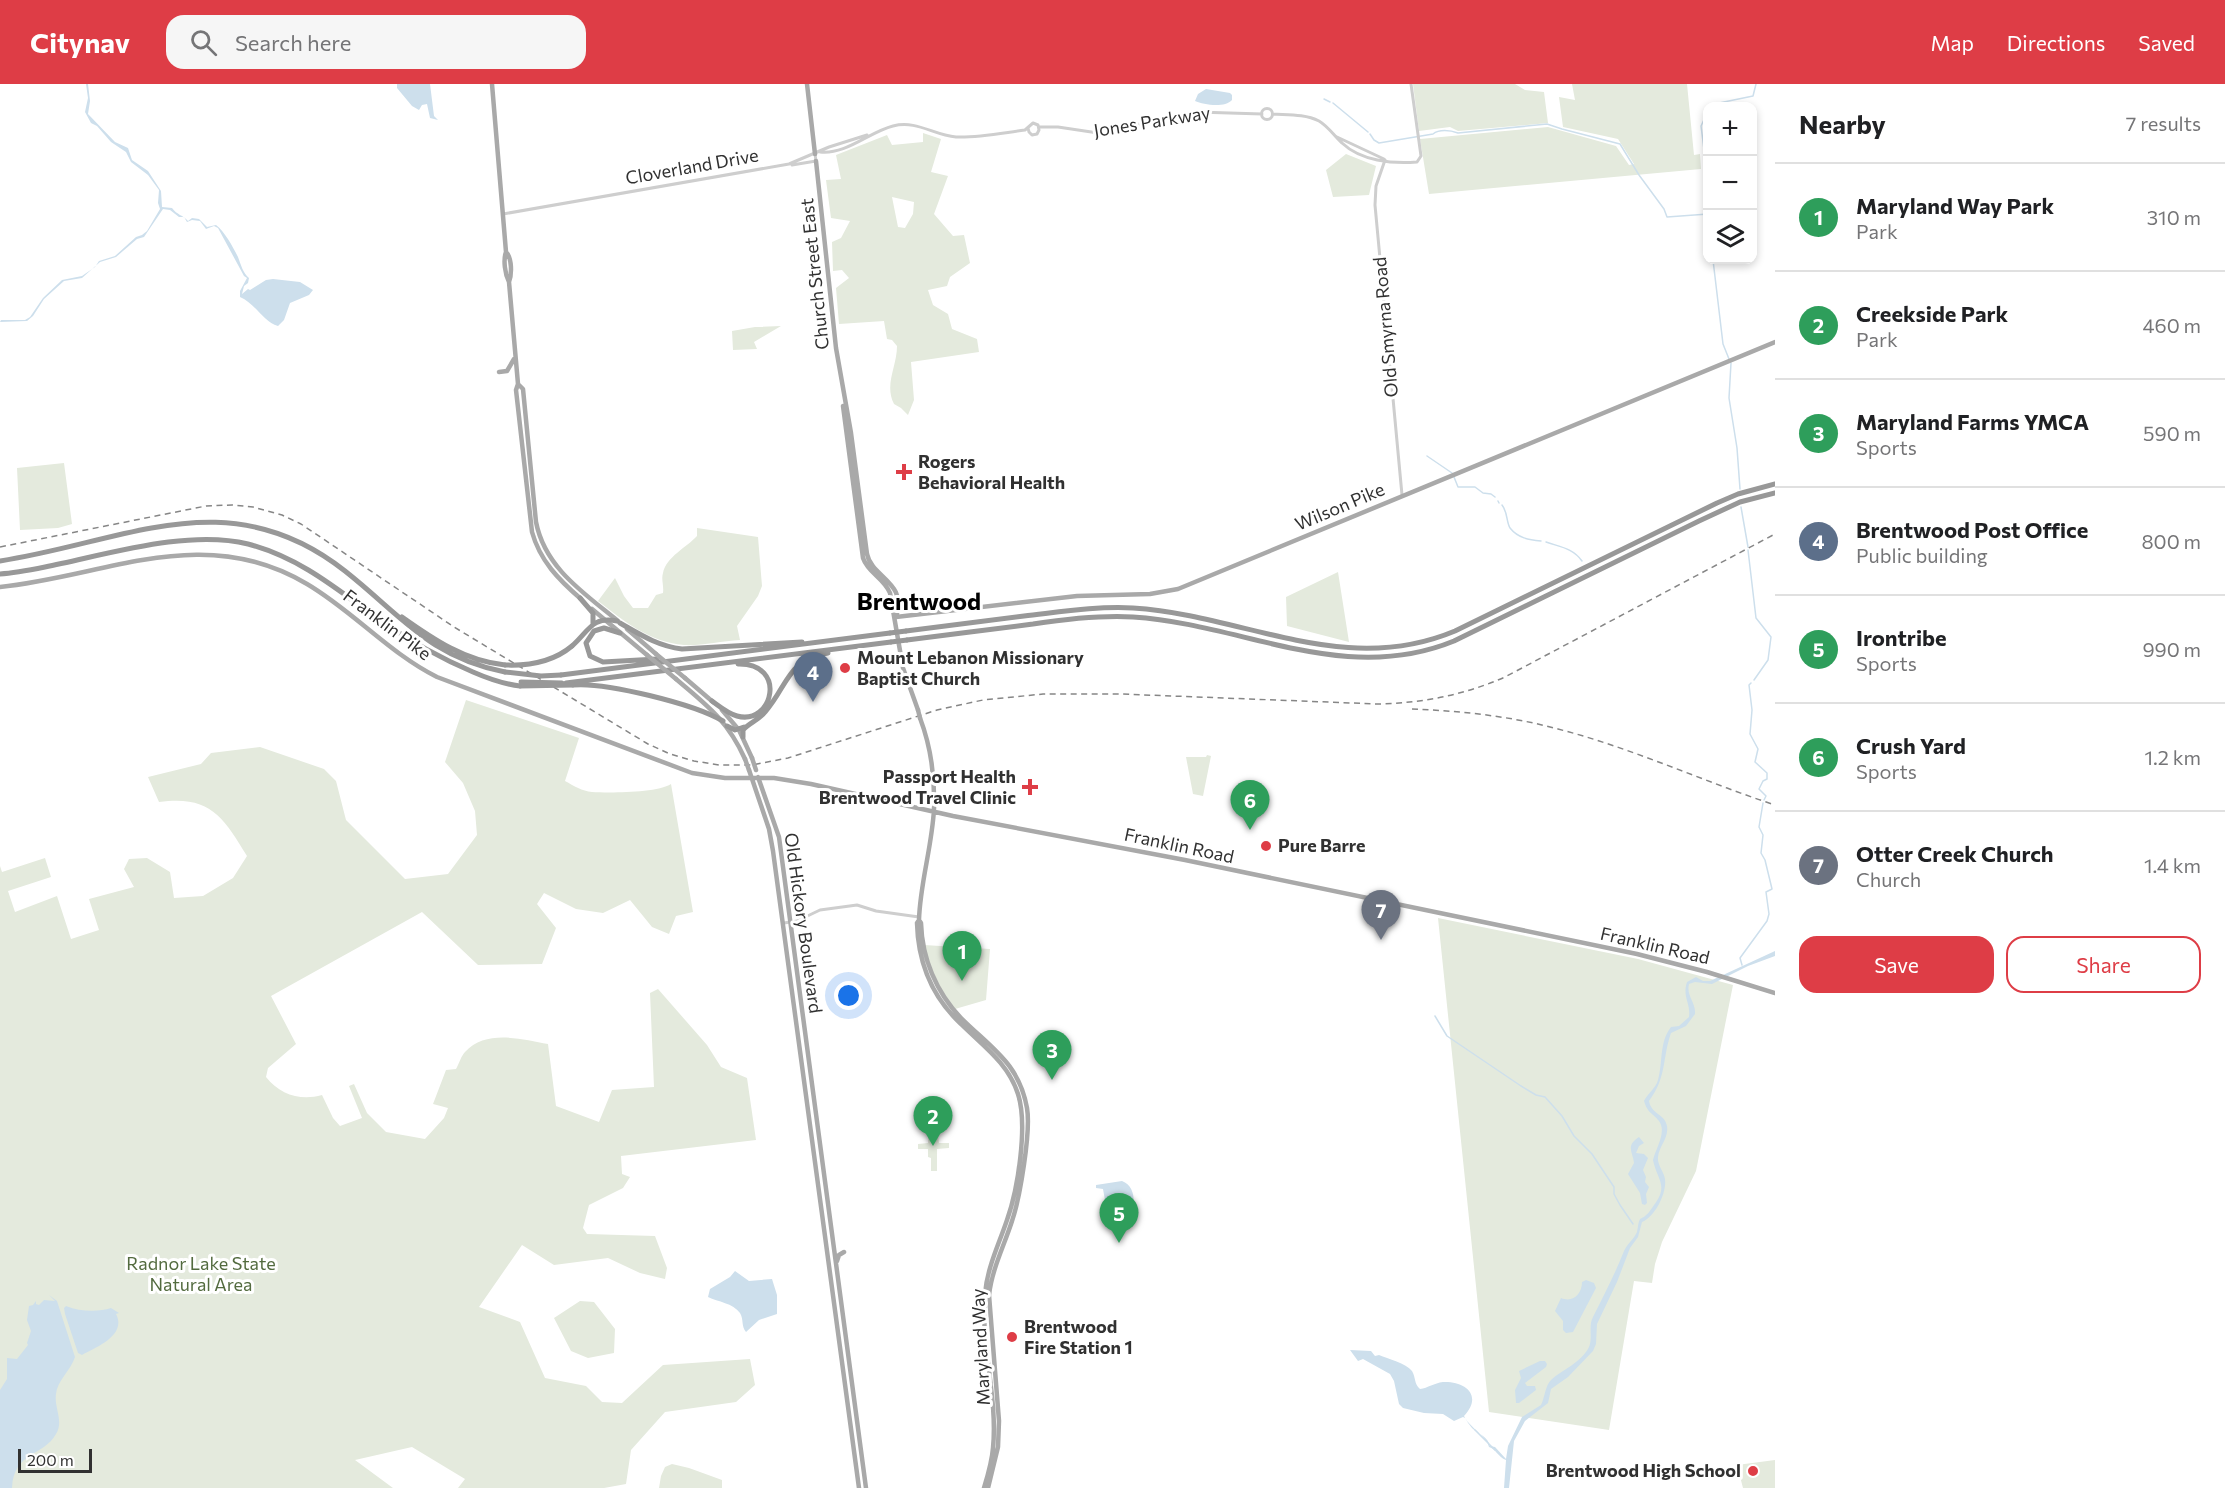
<!DOCTYPE html>
<meta charset="utf-8">
<style>
:root{--surface:#fff;--page:#f6f6f6;--text:#202124;--muted:#757577;--line:#e0e0e0;--accent:#de3d46}
body{margin:0;font-family:Commissioner,sans-serif;background:var(--page);color:var(--text)}
.controls{position:absolute;right:18px;top:18px;display:grid;overflow:hidden;border-radius:12px;box-shadow:0 3px 9px #0003}
.controls button{width:54px;height:54px;display:grid;place-items:center;padding:0;border:0;border-bottom:2px solid var(--line);background:var(--surface);color:var(--text);font:30px sans-serif}
.scale{position:absolute;left:18px;bottom:15px;width:74px;box-sizing:border-box;padding-left:6px;border:3px solid #313131;border-top:0;font-size:16px;line-height:21px;white-space:nowrap;color:#313131;-webkit-text-stroke:4px #fff;paint-order:stroke}
.you{position:absolute;left:849px;top:912px;width:21px;height:21px;margin:-15px;border:4px solid #fff;border-radius:50%;background:#1a73e8;box-shadow:0 0 0 9px #1a73e833}
.badge{display:grid;place-items:center;width:39px;height:39px;border-radius:50%;background:var(--accent);color:#fff;font-size:20px;font-weight:700}
.pin{position:absolute;translate:-50% -50px;filter:drop-shadow(0 2px 3px #0008)}
.pin::after{content:'';position:absolute;top:32px;width:21px;height:18px;background:inherit;clip-path:polygon(0 0,100% 0,50% 100%)}
.list{margin:0;padding:0;list-style:none}
h2{display:flex;justify-content:space-between;align-items:center;height:78px;margin:0;padding:0 24px;font-size:26px}
h2 small{font-size:20px;font-weight:400;color:var(--muted)}
.list li{display:grid;grid-template-columns:39px 1fr auto;gap:18px;align-items:center;box-sizing:border-box;height:108px;padding:0 24px;border-top:2px solid var(--line)}
.list b{display:block;font-size:22px;white-space:nowrap}
.list p{margin:0;font-size:20px;white-space:nowrap;color:var(--muted)}
.list em{font-size:20px;font-style:normal;color:var(--muted)}
.actions{display:flex;gap:12px;padding:18px 24px}
.actions a{flex:1;padding:14px 0;border:2px solid var(--accent);border-radius:18px;text-align:center;font-size:21px;color:var(--accent)}
.actions .main{background:var(--accent);color:#fff}
.icon{flex:none;width:33px;height:33px;fill:none;stroke:currentColor;stroke-width:2;stroke-linecap:round;stroke-linejoin:round}
.map{position:relative;flex:none;width:1775px;height:1404px;overflow:hidden}
header{display:flex;align-items:center;gap:36px;box-sizing:border-box;height:84px;padding:0 30px;background:var(--accent);color:#fff}
header strong{font-size:28px}
nav{display:flex;gap:33px;margin-inline-start:auto;font-size:21px}
.search{width:420px;height:54px;background:var(--page);display:flex;align-items:center;gap:15px;box-sizing:border-box;padding:0 21px;border-radius:18px;color:var(--muted);font-size:22px}
main{display:flex}
aside{flex:1;background:var(--surface)}
.map>svg:first-child{display:block}
</style>
<header>
<strong>Citynav</strong>
<div class="search"><svg class="icon" aria-label="search" viewBox="0 0 24 24"><circle cx="10" cy="10" r="6"/><path d="M15 15l6 6"/></svg>Search here</div>
<nav><a>Map</a><a>Directions</a><a>Saved</a></nav>
</header>
<main>
<div class="map">
<svg width="1775" height="1404" viewBox="0 0 1775 1404">
<rect width="100%" height="100%" fill="#fff"/>
<path fill="#e4eadd" fill-rule="evenodd" d="M1413 0H1515L1525 6 1544 8 1548 39 1458 47 1450 43 1419 47Z
M1572 0H1687L1694 71 1700 70 1701 85 1429 110 1420 55 1548 43 1616 62 1629 81 1634 80 1618 55 1563 43 1559 13 1575 16Z
M923 49 941 55 931 88 948 92 934 130 953 152 964 151 970 179 950 193 947 202 928 206 933 221 948 230 952 245 977 255 979 268 911 278 914 316 908 331 901 324 894 320C884 300 897 283 897 262L892 256 887 255 884 237 839 240 836 204 849 194 842 186 833 187 832 158 841 154 850 137 831 134 826 96 841 95 836 71 887 51 892 61 923 58ZM892 113 914 118 913 130 905 144 898 143Z
M1346 70 1376 82 1369 111 1333 113 1326 86Z
M781 242 754 258 757 265 733 266 732 247 755 243Z
M64 379 72 440 58 444 20 446 17 384Z
M697 444 758 453 762 502 758 512 737 542 740 556C721 557 701 562 684 561 649 558 624 537 598 517L615 494 624 512 633 524H648L656 511 663 509C664 502 661 495 663 489 666 473 687 463 697 452Z
M1338 488 1349 558 1287 542 1286 513Z
M466 616 579 654 565 697C574 702 582 707 592 708 609 709 657 709 671 700L693 828 676 832 669 850 652 843 630 816 603 829 576 825 544 809 537 820 556 844 542 880 478 881 422 828 271 912 296 960 268 984 266 993C280 1011 301 1017 322 1011L333 1034 340 1042 362 1034 349 1002 354 1000 367 1029 386 1048 425 1055 444 1034 448 1024 433 1020 446 986 456 985C459 980 461 972 465 968 486 945 521 955 548 960L556 1022 599 1038 612 1006 654 1003 650 909 658 905 707 961 721 983 747 994 756 1056 621 1072 622 1090 630 1093 623 1104 589 1121 583 1144 587 1150 655 1152 667 1184 665 1195 640 1189 608 1174 554 1181 522 1161 479 1223 520 1238 545 1294 586 1302 602 1318 622 1319 663 1281 750 1275 755 1301 736 1318 665 1328 631 1366 626 1400 604 1404H458L465 1395 412 1363 355 1376 393 1404H0V782L2 788 45 774 51 793 8 807 15 828 57 812 71 855 99 846 89 815 134 803 124 785 129 775 147 774 170 788 174 814 203 812 233 794 247 772C223 732 209 711 159 718L148 693 201 680 211 669 260 663 324 685 336 697 346 736 405 795 448 790 477 751 475 727 463 699 445 678Z
M1207 671 1211 672 1203 712 1193 710 1186 673H1206Z
M1438 834 1638 875 1733 901 1696 1087 1662 1158 1655 1180 1652 1199 1634 1197 1609 1346 1489 1328Z
M924 861 990 865 986 916 955 925C939 905 931 886 924 861Z
M936 1034 939 1059H949V1064L937 1065V1087H931V1074L928 1073V1065H918V1060L928 1059 929 1035Z
M580 1217 594 1218 615 1245 614 1269 588 1274 571 1267 554 1234Z
M1775 1376V1404H1743L1737 1381Z
M672 1380 689 1384 722 1396V1404H659L661 1392 665 1383Z"/>
<path fill="#cddfec" d="M86 0H88L90 17 88 30 115 58 128 64 132 76 148 87 161 107 162 123 172 124C177 131 183 131 188 137L192 134 199 135 207 143 216 141C225 148 233 163 238 173 241 181 243 189 249 194L248 199 244 202 242 210 248 205 250 206 266 196 273 195 300 198 313 206 309 211 290 219 284 236 278 242C263 238 255 219 240 213V207L247 194 244 192 218 144 214 142 206 145 200 137 192 136 187 138 184 133H179L170 126 163 125 144 153 137 155 116 173 100 178 82 194 64 197 44 215 33 232 27 237 0 238 1 236H25L30 233 43 214 62 196 82 192 95 183 99 177 115 172 136 153 142 151 147 147 160 125 158 119 159 106 148 91 131 78 126 68 111 58 97 42 91 39 85 28 88 14Z
M397 0H430L434 32 438 36 430 34 427 20 422 21 419 26 412 22 397 4Z
M1206 5 1230 9 1232 11V16C1225 24 1204 21 1195 17L1198 10Z
M1775 867V872L1748 882 1712 900 1695 898 1689 900C1686 912 1696 918 1695 930L1686 942 1671 949C1662 975 1667 993 1649 1017 1651 1030 1665 1030 1667 1042 1669 1054 1659 1062 1658 1073 1657 1081 1664 1088 1665 1095 1667 1109 1655 1133 1642 1138L1638 1153 1630 1164 1617 1198 1597 1240 1596 1260 1593 1267 1568 1293 1551 1305 1548 1319 1525 1337 1514 1357 1509 1404H1504L1506 1376C1498 1373 1496 1365 1489 1363 1487 1353 1471 1344 1465 1334L1463 1333 1454 1337 1443 1330 1424 1329 1403 1324 1399 1320 1394 1297 1390 1290 1363 1275 1358 1277 1350 1266 1371 1267 1375 1272 1379 1271C1388 1275 1406 1279 1412 1287 1416 1294 1414 1300 1420 1305 1428 1304 1434 1299 1443 1298 1466 1297 1483 1312 1464 1332 1466 1336 1470 1342 1473 1345 1479 1350 1488 1353 1490 1362L1495 1363 1506 1375 1508 1362 1522 1333 1541 1321C1545 1313 1545 1302 1551 1296 1563 1285 1581 1279 1589 1263 1593 1254 1588 1242 1593 1233 1604 1211 1615 1190 1624 1167 1627 1160 1634 1155 1637 1148 1638 1143 1638 1139 1640 1135 1647 1132 1650 1127 1654 1121 1669 1101 1657 1096 1653 1076 1656 1064 1667 1048 1659 1037 1652 1028 1648 1030 1644 1017 1647 1010 1656 1004 1658 996 1663 979 1659 958 1671 943L1679 942 1689 933C1691 919 1682 913 1687 898L1696 893 1703 897H1710Z
M1639 1053 1644 1059 1639 1062 1636 1069 1644 1070 1648 1074 1643 1086 1646 1093 1645 1098 1649 1103 1646 1110 1647 1119 1645 1121 1642 1120 1640 1109 1628 1090 1634 1079C1633 1068 1625 1062 1639 1053Z
M1122 1097C1139 1103 1135 1130 1127 1141L1115 1143 1109 1139 1103 1105 1096 1104V1101Z
M735 1187 749 1197 772 1195 777 1211V1230L759 1236 746 1248C741 1242 744 1236 740 1229 733 1219 718 1218 708 1213L710 1205 730 1193Z
M1586 1196 1594 1199 1596 1204 1573 1248 1566 1249 1563 1246V1237L1555 1227 1561 1214C1573 1219 1582 1210 1582 1198Z
M49 1211 57 1217 75 1273C71 1286 57 1297 56 1310 54 1324 64 1337 56 1350 43 1373 14 1367 12 1404H0V1306L7 1295V1274L17 1275 28 1261 27 1259 31 1247 27 1236 29 1222 33 1221 36 1217V1220L39 1221 44 1216 55 1217Z
M66 1222C81 1228 99 1228 111 1224L119 1229 116 1230C127 1251 97 1263 82 1271L78 1269 65 1230 64 1224Z
M1540 1277H1545L1547 1280 1546 1283 1525 1299 1527 1302H1535L1536 1306 1519 1319H1516L1515 1306 1521 1294 1519 1287Z"/>
<g fill="none" stroke-linecap="round" stroke-linejoin="round">
<path stroke="#cddfec" stroke-width="1.5" d="M1324 15 1330 18
M1333 19 1368 48
M1713 22 1719 19 1753 12 1756 0
M1708 27 1701 42 1707 89 1705 109 1708 125
M1370 50 1374 56 1379 59 1433 50C1439 45 1450 46 1458 49L1547 40 1562 45 1620 60 1639 91 1664 125 1667 133 1708 130
M1713 176 1723 260 1729 275
M1731 279 1729 314 1737 364 1740 405
M1427 372 1452 389
M1454 393 1458 403H1475L1483 409 1491 410 1495 413
M1498 417 1499 419
M1502 421C1508 429 1506 437 1510 444 1518 454 1529 456 1541 457
M1741 423 1748 463
M1546 458C1560 463 1573 464 1582 477
M1748 466 1756 534 1771 553 1768 576 1754 596
M1751 599 1749 601 1752 626 1750 650 1758 665 1755 678 1767 689V695L1763 697 1759 705 1766 712 1764 716
M1742 881 1740 874 1767 837 1769 830 1766 808 1772 805 1765 776 1761 769 1763 751 1759 743 1763 719
M1435 932 1447 952 1521 1002 1536 1011 1545 1013 1562 1032 1574 1052 1592 1070 1614 1103V1110L1620 1121 1633 1140
M1475 1346 1495 1366"/>
<path stroke="#cecece" stroke-width="3" d="M1261.5 30a5.5 5.5 0 1 1 11 0a5.5 5.5 0 1 1-11 0Z
M1273 30C1288 31 1305 30 1319 37 1329 43 1334 52 1342 59 1361 77 1392 80 1417 78L1421 72 1411 0
M1039 43H1058L1098 49 1115 47 1171 31 1197 28 1262 30
M1337 53 1384 75
M820 68C846 71 869 48 893 42 917 36 933 51 956 53 978 54 1002 49 1025 46L1033 39 1038 41 1039 46 1037 50 1032 51 1029 48 1028 44
M1385 76 1376 102 1375 121 1402 411
M792 81 816 77 815 70
M503 130 789 80 829 63 867 51
M784 839 797 837 820 826 857 821 876 827 919 833"/>
<path stroke="#a9a9a9" stroke-width="4.5" d="M492 0 506 168C512 174 512 190 509 198
M807 0 815 70
M816 77 836 264 851 349 867 470C872 494 908 498 896 533
M506 168C503 176 505 190 509 198L518 300 516 306 532 448C540 477 559 496 581 515
M499 288 507 287 514 275
M518 300 523 305 536 438C545 484 584 509 618 537
M843 322 863 474C868 489 884 494 890 509L903 584 918 626
M0 503C107 492 203 438 307 500 353 527 389 569 437 593L692 689 725 694H774L811 700 953 732 1185 776 1637 870 1707 888 1775 909
M592 525 647 571
M896 533 1077 512 1150 510 1178 505 1775 258
M627 545 656 570
M685 594 713 618
M676 595C707 621 728 637 745 675
M722 626 739 646 752 674
M920 634C931 663 935 695 934 725 932 763 920 799 919 836L917 839C918 878 932 913 961 940 983 962 1008 979 1018 1010 1028 1041 1018 1105 1007 1136 999 1160 987 1184 985 1210 980 1261 998 1312 993 1364 992 1378 988 1391 984 1404
M749 686 769 745 773 767 859 1404
M758 693 779 753 866 1404
M919 836 921 839C922 874 936 908 961 934 991 964 1019 979 1027 1024 1031 1047 1020 1114 1012 1137 1004 1162 992 1185 989 1211L999 1337 998 1363 988 1404
M837 1177 839 1171 844 1168"/>
<path stroke="#989898" stroke-width="5" d="M0 477C125 458 229 395 345 487 402 532 429 573 505 588
M0 490C15 489 30 486 45 483 106 471 187 445 248 460 301 474 338 506 381 537 410 557 440 574 473 588 489 595 503 600 520 602
M580 514 593 529V540
M402 533C433 555 465 577 505 581
M620 539C641 551 658 562 682 565L802 558
M906 547C946 542 985 537 1024 532 1060 528 1096 522 1133 524 1245 531 1343 594 1455 547L1717 419 1738 410 1775 400
M620 549 604 544 594 547 586 559 590 572 603 578 657 575
M907 556C949 551 991 545 1033 540 1066 535 1099 531 1133 533 1243 540 1344 602 1454 557L1699 437 1740 418 1775 409
M572 562C589 547 592 532 617 537
M561 591 890 549
M566 599 891 558
M573 601C606 598 694 620 723 637
M712 617C719 622 727 629 737 632 773 642 788 579 738 580
M727 642 735 646 744 643
M743 653V646C749 639 759 636 765 628 788 602 787 575 828 569"/>
<path stroke="#868686" stroke-width="1.5" stroke-dasharray="6 4.5" stroke-linecap="butt" d="M0 463 206 422 232 421 253 423 282 431 301 440 454 543 648 660 670 670 694 677 719 681H752L788 674 937 626 983 616 1043 610H1121L1378 620C1423 619 1464 611 1505 593L1775 450
M1412 625C1461 627 1510 632 1558 645 1632 664 1702 697 1775 721"/>
<path stroke="#a9a9a9" stroke-width="4.5" d="M656 570 685 594
M647 571 676 595
M918 626 920 634
M752 674 756 686
M745 675 749 686"/>
<path stroke="#989898" stroke-width="5" d="M890 549 906 547
M891 558 907 556
M505 581C530 582 553 578 572 562
M505 588 541 592 561 591
M521 598 562 599
M520 602 573 601"/>
</g>
<g fill="#de3d46" stroke="#fff" stroke-width="2">
<path d="M901 379h6v6h6v6h-6v6h-6v-6h-6v-6h6z"/>
<circle cx="845" cy="584" r="6"/>
<path d="M1027 694h6v6h6v6h-6v6h-6v-6h-6v-6h6z"/>
<circle cx="1266" cy="762" r="6"/>
<circle cx="1012" cy="1253" r="6"/>
<circle cx="1753" cy="1387" r="6"/>
</g>
<g text-anchor="middle" stroke-width="6" stroke-linejoin="round" paint-order="stroke">
<g font-size="18" fill="#313131" stroke="#fff">
<text transform="translate(1152 38) rotate(-9)" y="6">Jones Parkway</text>
<text transform="translate(692 83) rotate(-10)" y="6">Cloverland Drive</text>
<text transform="translate(815 190) rotate(-96)" y="6">Church Street East</text>
<text transform="translate(1386 243) rotate(-95)" y="6">Old Smyrna Road</text>
<text transform="translate(1340 423) rotate(-23)" y="6">Wilson Pike</text>
<text transform="translate(387 541) rotate(37)" y="6">Franklin Pike</text>
<text transform="translate(1179 762) rotate(12)" y="6">Franklin Road</text>
<text transform="translate(803 839) rotate(82)" y="6">Old Hickory Boulevard</text>
<text transform="translate(1655 862) rotate(13)" y="6">Franklin Road</text>
<text transform="translate(981 1263) rotate(-93)" y="6">Maryland Way</text>
</g>
<g font-size="18" font-weight="bold" fill="#313131" stroke="#fff" text-anchor="start">
<text x="918" y="384">Rogers<tspan x="918" dy="21">Behavioral Health</tspan></text>
<text x="857" y="580">Mount Lebanon Missionary<tspan x="857" dy="21">Baptist Church</tspan></text>
<text x="1016" y="699" text-anchor="end">Passport Health<tspan x="1016" dy="21">Brentwood Travel Clinic</tspan></text>
<text x="1278" y="768">Pure Barre</text>
<text x="1024" y="1249">Brentwood<tspan x="1024" dy="21">Fire Station 1</tspan></text>
<text x="1741" y="1393" text-anchor="end">Brentwood High School</text>
</g>
<g font-size="18" fill="#536b3f" stroke="#fff">
<text x="201" y="1186">Radnor Lake State<tspan x="201" dy="21">Natural Area</tspan></text>
</g>
<g font-size="24" font-weight="bold" fill="#000" stroke="#fff">
<text x="919" y="526">Brentwood</text>
</g>
</g>
</svg>
<div class="controls">
<button>+</button>
<button>−</button>
<button><svg class="icon" aria-label="layers" viewBox="0 0 24 24"><path d="M12 4l9 5-9 5-9-5zM3 14l9 5 9-5"/></svg></button>
</div>
<div class="scale">200 m</div>
<div class="you"></div>
<div class="pin badge" style="left:962px;top:897px;background:#2e9e5b">1</div>
<div class="pin badge" style="left:933px;top:1062px;background:#2e9e5b">2</div>
<div class="pin badge" style="left:1052px;top:996px;background:#2e9e5b">3</div>
<div class="pin badge" style="left:813px;top:618px;background:#5c6f8a">4</div>
<div class="pin badge" style="left:1119px;top:1159px;background:#2e9e5b">5</div>
<div class="pin badge" style="left:1250px;top:746px;background:#2e9e5b">6</div>
<div class="pin badge" style="left:1381px;top:856px;background:#6b7280">7</div>
</div>
<aside>
<h2>Nearby<small>7 results</small></h2>
<ul class="list">
<li><span class="badge" style="background:#2e9e5b">1</span><div><b>Maryland Way Park</b><p>Park</p></div><em>310 m</em></li>
<li><span class="badge" style="background:#2e9e5b">2</span><div><b>Creekside Park</b><p>Park</p></div><em>460 m</em></li>
<li><span class="badge" style="background:#2e9e5b">3</span><div><b>Maryland Farms YMCA</b><p>Sports</p></div><em>590 m</em></li>
<li><span class="badge" style="background:#5c6f8a">4</span><div><b>Brentwood Post Office</b><p>Public building</p></div><em>800 m</em></li>
<li><span class="badge" style="background:#2e9e5b">5</span><div><b>Irontribe</b><p>Sports</p></div><em>990 m</em></li>
<li><span class="badge" style="background:#2e9e5b">6</span><div><b>Crush Yard</b><p>Sports</p></div><em>1.2 km</em></li>
<li><span class="badge" style="background:#6b7280">7</span><div><b>Otter Creek Church</b><p>Church</p></div><em>1.4 km</em></li>
</ul>
<div class="actions"><a class="main">Save</a><a>Share</a></div>
</aside>
</main>
